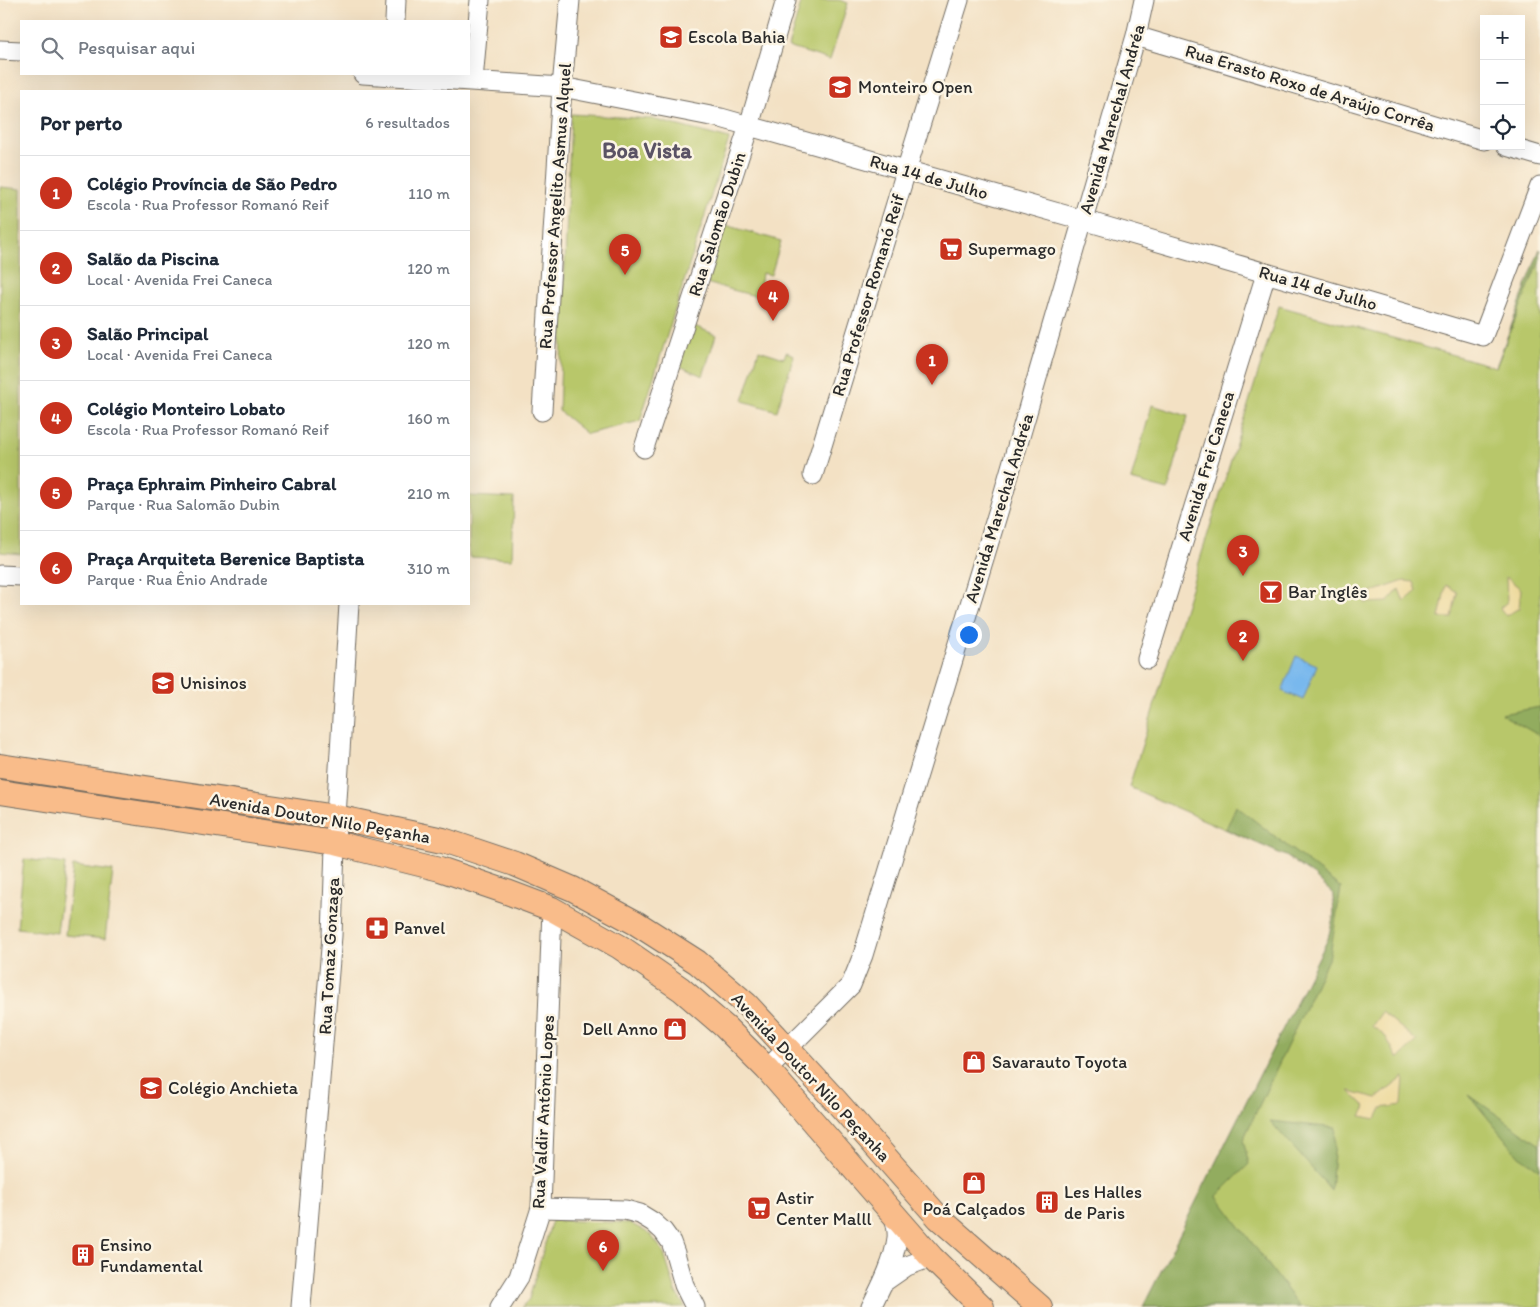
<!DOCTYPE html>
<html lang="pt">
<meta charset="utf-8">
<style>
:root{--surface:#fff;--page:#f2f2f3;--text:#1f2937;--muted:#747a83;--line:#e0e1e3;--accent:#c8321e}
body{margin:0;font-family:Itim,sans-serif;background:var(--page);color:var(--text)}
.controls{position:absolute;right:15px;top:15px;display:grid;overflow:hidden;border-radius:0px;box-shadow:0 5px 20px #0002}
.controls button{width:45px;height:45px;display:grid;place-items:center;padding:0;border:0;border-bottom:1px solid var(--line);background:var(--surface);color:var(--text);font:25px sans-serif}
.you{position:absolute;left:968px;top:634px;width:18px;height:18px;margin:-12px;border:4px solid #fff;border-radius:50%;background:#1a73e8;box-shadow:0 0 0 8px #1a73e833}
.badge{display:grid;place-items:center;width:32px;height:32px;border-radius:50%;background:var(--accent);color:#fff;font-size:16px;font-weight:700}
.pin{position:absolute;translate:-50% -41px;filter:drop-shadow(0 1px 2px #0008)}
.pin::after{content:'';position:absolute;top:26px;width:18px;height:15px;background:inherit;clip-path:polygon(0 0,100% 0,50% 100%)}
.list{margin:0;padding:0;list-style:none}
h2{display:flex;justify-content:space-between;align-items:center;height:65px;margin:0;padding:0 20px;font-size:21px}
h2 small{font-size:16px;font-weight:400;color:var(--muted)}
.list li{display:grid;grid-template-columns:32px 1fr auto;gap:15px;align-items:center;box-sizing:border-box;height:75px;padding:0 20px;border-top:1px solid var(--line)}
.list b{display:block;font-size:19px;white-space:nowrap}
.list p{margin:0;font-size:16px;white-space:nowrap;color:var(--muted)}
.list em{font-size:16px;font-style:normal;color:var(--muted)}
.icon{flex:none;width:28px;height:28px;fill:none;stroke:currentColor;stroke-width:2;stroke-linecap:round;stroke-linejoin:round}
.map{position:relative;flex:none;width:1540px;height:1307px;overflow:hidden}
.search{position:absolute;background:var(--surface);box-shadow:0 5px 20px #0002;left:20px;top:20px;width:450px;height:55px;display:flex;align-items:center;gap:12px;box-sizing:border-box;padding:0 18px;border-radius:0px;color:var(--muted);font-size:19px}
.panel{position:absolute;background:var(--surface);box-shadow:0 5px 20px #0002;left:20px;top:90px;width:450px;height:515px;border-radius:0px}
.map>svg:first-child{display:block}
</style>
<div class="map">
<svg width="1540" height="1307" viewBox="0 0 1540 1307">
<rect width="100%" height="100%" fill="#fcf5e5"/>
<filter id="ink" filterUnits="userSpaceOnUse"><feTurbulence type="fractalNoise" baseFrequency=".02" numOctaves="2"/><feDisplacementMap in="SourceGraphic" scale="10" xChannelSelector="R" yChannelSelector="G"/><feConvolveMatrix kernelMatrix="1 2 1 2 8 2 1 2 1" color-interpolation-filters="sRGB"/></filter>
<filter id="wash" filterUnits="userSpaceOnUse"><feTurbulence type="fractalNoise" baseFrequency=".0096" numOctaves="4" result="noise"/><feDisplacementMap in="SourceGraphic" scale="20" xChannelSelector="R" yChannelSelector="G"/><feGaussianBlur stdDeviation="1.12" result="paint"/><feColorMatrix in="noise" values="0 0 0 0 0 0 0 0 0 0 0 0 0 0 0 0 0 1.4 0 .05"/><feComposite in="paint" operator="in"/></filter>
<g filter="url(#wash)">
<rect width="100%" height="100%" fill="#f3e1c4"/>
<path fill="#b8c76a" stroke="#72794a" d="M802 0H839L848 3 830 60 788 47Z
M571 114 652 119 729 139 640 421 587 434 559 411Z
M0 187 21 189V554L0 552Z
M722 224 781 241 771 275 762 273 759 297 706 283Z
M1540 249V1307H1143L1328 939 1334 914 1333 893 1313 875 1286 856 1129 787 1279 306 1496 367Z
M692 325 716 335 703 376 677 365Z
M759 350 784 358 786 352 794 355 777 411 743 401Z
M1152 405 1188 416 1168 490 1131 480Z
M469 496 514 498 512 559 469 557Z
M24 859 65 864 57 933 17 928Z
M73 866 113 871 105 939 65 935Z
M552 1220 630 1223 650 1234 663 1251 676 1292 685 1307H522L529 1299Z"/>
<path fill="#92ac5e" stroke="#5e6c44" d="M1540 249V259L1496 367Z
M1540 707V736L1501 714Z
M1236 806 1341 888 1330 955 1243 1140 1249 1164 1217 1196 1300 1307H1143L1328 939 1334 914 1333 894 1313 875 1286 856 1226 829Z
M1469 1095 1540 1145V1170L1519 1156Z
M1270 1121 1336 1128 1331 1190Z"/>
<path fill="#eeda9e" stroke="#8c8264" d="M1506 577 1521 589 1519 608 1506 616 1500 608 1507 602Z
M1404 581 1414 582 1417 591 1404 602 1399 589 1388 602 1365 603 1364 595Z
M1446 585 1457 592 1452 618H1439Z
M1382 1012 1417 1041 1398 1059 1386 1037 1372 1026Z
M1404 1077 1402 1105 1382 1108 1376 1119 1361 1116 1366 1107 1349 1091 1377 1098Z"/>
<path fill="#78b8ed" stroke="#52728c" d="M1296 656 1317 665 1303 700 1282 691Z"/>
</g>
<g filter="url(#ink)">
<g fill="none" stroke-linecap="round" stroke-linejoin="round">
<g stroke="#716b61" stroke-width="21">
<path id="minor" d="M395 21 396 0
M1136 36 1484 140
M0 50 21 51
M363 74 562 87 721 118 1083 220 1483 336 1540 186
M473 81 480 0
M1506 146 1540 156
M542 411 562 87 570 0
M644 448 749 126 786 0
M813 475 906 171 959 0
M0 575 21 576
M1147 659 1266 274
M767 1069 851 985 863 955 999 509 1136 36 1144 0
M541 1208 625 1210 640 1214 653 1222 663 1231 671 1242 675 1253 684 1285 695 1307
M884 1282 907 1266 931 1257
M301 1307 332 936 336 817 349 604
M500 1307 519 1277 541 1208 552 909
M871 1307C882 1285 894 1262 897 1238 898 1230 895 1222 894 1214"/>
</g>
<g stroke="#716b61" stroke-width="26">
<path id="major" d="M0 766 336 817 443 840 515 864 573 889 636 923 697 962 746 1004 836 1101 939 1218 1040 1307
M0 792 335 843 440 869 507 892 552 909 620 947 681 989 725 1027 767 1069 931 1257 982 1307"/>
</g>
<use href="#minor" stroke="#fff" stroke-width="19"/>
<use href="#major" stroke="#f9bc8a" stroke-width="24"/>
</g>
</g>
<defs>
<g id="school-square" transform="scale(1.25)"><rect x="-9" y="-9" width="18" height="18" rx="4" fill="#c8321e" stroke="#fcf5e5"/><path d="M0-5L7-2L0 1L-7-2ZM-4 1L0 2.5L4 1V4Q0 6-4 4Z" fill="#fff"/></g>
<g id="supermarket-square" transform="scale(1.25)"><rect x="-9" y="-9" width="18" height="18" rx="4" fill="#c8321e" stroke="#fcf5e5"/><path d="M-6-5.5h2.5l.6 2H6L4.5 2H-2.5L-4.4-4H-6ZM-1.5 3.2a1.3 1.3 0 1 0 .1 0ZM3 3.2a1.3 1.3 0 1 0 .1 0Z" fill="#fff"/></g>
<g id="bar-square" transform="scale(1.25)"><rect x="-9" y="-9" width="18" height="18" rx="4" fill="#c8321e" stroke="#fcf5e5"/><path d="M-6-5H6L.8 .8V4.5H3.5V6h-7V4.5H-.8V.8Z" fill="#fff"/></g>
<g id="university-square" transform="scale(1.25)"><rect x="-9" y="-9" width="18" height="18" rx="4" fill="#c8321e" stroke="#fcf5e5"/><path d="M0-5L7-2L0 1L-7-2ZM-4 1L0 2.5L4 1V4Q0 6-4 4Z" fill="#fff"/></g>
<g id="pharmacy-square" transform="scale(1.25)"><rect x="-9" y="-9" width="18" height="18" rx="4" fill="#c8321e" stroke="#fcf5e5"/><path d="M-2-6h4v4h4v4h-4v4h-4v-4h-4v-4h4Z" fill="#fff"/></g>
<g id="shop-square" transform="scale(1.25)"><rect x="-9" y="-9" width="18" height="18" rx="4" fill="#c8321e" stroke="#fcf5e5"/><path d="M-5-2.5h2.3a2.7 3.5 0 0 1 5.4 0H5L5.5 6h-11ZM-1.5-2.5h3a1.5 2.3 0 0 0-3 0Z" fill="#fff"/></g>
<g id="building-square" transform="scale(1.25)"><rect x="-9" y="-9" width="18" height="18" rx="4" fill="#c8321e" stroke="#fcf5e5"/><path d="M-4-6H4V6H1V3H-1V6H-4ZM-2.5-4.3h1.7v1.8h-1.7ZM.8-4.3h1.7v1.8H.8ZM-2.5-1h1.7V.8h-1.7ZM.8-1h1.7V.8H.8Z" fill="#fff"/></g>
</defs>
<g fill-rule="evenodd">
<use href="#school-square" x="671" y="37"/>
<use href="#school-square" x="840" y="87"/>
<use href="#supermarket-square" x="951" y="249"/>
<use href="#bar-square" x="1271" y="592"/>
<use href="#university-square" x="163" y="683"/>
<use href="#pharmacy-square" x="377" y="928"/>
<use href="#shop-square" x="675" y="1029"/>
<use href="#shop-square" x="974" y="1062"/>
<use href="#school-square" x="151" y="1088"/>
<use href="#shop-square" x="974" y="1183"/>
<use href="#building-square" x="1047" y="1202"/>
<use href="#supermarket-square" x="759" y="1208"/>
<use href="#building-square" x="83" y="1255"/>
</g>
<g text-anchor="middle" stroke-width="5" stroke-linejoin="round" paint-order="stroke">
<g font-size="18" fill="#2b2b2b" stroke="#fcf5e5" text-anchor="start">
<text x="688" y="43">Escola Bahia</text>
<text x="858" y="93">Monteiro Open</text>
<text x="968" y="255">Supermago</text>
<text x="1288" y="598">Bar Inglês</text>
<text x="180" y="689">Unisinos</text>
<text x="394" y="934">Panvel</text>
<text x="658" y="1035" text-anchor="end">Dell Anno</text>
<text x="992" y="1068">Savarauto Toyota</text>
<text x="168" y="1094">Colégio Anchieta</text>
<text x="1064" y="1198">Les Halles<tspan x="1064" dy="21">de Paris</tspan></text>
<text x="776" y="1204">Astir<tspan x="776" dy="21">Center Malll</tspan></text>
<text x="974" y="1215" text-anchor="middle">Poá Calçados</text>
<text x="100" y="1251">Ensino<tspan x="100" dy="21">Fundamental</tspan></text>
</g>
<g font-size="18" fill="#2b2b2b" stroke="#fcf5e5">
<text transform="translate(1310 88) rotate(17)" y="6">Rua Erasto Roxo de Araújo Corrêa</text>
<text transform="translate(1112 119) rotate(-74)" y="6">Avenida Marechal Andréa</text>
<text transform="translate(929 177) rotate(16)" y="6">Rua 14 de Julho</text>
<text transform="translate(555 206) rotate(-86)" y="6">Rua Professor Angelito Asmus Alquel</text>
<text transform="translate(717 224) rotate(-72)" y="6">Rua Salomão Dubin</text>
<text transform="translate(1318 288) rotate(16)" y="6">Rua 14 de Julho</text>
<text transform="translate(868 295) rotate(-73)" y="6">Rua Professor Romanó Reif</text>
<text transform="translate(1206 466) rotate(-73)" y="6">Avenida Frei Caneca</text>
<text transform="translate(999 508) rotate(-73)" y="6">Avenida Marechal Andréa</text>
<text transform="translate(320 818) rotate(10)" y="6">Avenida Doutor Nilo Peçanha</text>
<text transform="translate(329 956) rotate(-87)" y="6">Rua Tomaz Gonzaga</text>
<text transform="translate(811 1077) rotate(47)" y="6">Avenida Doutor Nilo Peçanha</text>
<text transform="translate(543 1112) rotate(-87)" y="6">Rua Valdir Antônio Lopes</text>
</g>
<g font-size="22" font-weight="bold" fill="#5b5365" stroke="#fcf5e5">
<text x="647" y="158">Boa Vista</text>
</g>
</g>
</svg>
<div class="controls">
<button>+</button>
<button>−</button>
<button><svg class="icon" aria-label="locate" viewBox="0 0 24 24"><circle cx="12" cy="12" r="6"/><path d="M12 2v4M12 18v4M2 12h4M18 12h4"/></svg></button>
</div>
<div class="you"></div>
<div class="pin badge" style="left:932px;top:385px">1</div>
<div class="pin badge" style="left:1243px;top:661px">2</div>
<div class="pin badge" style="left:1243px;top:576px">3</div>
<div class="pin badge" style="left:773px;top:321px">4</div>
<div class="pin badge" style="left:625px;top:275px">5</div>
<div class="pin badge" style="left:603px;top:1271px">6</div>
<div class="search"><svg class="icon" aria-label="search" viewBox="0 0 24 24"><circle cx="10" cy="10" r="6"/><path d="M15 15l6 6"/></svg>Pesquisar aqui</div>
<section class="panel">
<h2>Por perto<small>6 resultados</small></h2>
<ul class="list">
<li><span class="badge">1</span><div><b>Colégio Província de São Pedro</b><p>Escola · Rua Professor Romanó Reif</p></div><em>110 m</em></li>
<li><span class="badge">2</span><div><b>Salão da Piscina</b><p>Local · Avenida Frei Caneca</p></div><em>120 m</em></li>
<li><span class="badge">3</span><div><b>Salão Principal</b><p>Local · Avenida Frei Caneca</p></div><em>120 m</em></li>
<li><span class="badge">4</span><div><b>Colégio Monteiro Lobato</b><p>Escola · Rua Professor Romanó Reif</p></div><em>160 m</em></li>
<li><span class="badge">5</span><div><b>Praça Ephraim Pinheiro Cabral</b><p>Parque · Rua Salomão Dubin</p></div><em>210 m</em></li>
<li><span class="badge">6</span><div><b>Praça Arquiteta Berenice Baptista</b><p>Parque · Rua Ênio Andrade</p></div><em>310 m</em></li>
</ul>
</section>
</div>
